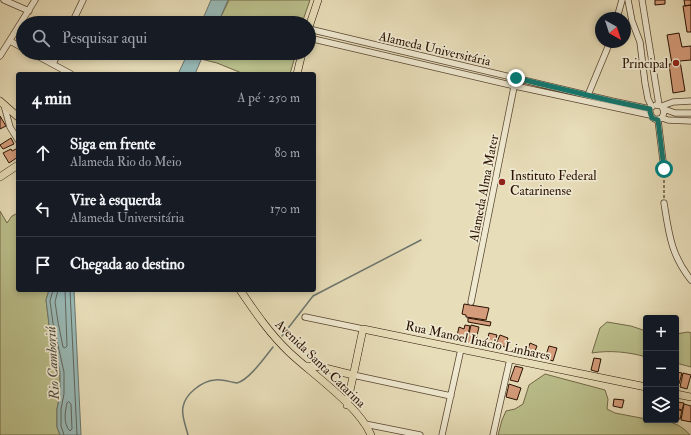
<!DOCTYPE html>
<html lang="pt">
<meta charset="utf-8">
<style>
:root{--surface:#171b24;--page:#242831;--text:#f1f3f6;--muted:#9ea1a6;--line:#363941}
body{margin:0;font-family:"IM FELL Double Pica",serif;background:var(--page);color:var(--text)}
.controls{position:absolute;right:12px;bottom:12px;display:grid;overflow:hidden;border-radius:4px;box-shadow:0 2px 6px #0003}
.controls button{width:36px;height:36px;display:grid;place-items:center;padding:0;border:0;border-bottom:1px solid var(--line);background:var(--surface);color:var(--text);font:20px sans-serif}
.compass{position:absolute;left:595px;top:12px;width:36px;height:36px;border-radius:50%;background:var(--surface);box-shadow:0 2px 6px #0003;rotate:141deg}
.stop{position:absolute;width:12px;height:12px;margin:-9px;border:3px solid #0f766e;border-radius:50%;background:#fff}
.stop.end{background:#0f766e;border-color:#fff;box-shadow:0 1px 4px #0008}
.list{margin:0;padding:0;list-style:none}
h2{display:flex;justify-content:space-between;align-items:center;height:52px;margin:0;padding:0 16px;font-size:17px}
h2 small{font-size:13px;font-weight:400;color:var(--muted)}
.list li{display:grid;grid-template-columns:26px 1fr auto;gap:12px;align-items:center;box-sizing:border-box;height:56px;padding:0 16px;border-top:1px solid var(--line)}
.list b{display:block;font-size:15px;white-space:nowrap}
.list p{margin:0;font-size:13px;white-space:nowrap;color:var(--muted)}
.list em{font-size:13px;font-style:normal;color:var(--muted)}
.icon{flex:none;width:22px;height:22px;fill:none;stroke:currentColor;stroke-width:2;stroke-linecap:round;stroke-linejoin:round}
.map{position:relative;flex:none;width:691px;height:435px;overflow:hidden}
.search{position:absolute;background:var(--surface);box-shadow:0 2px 6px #0003;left:16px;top:16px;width:300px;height:44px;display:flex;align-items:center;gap:10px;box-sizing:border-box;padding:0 14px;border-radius:22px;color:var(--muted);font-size:15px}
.panel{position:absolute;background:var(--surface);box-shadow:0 2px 6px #0003;left:16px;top:72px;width:300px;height:220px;border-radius:4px}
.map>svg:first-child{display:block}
</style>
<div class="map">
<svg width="691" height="435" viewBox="0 0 691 435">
<rect width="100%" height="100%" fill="#e7ddb8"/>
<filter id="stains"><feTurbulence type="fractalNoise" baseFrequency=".005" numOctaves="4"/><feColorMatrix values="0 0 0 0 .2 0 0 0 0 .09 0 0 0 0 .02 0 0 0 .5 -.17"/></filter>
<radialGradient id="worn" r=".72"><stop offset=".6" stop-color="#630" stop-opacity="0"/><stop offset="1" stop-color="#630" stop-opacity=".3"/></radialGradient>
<path fill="#babf8b" stroke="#726847" d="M229 0H310L302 23H218Z
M204 53H296L290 74H244L217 63 201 59Z
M0 211 7 223 12 216 18 213V290H49L46 300 49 324 60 372V394L57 409V427L60 435H0Z
M607 322 631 326 646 331V357C629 352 610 350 592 353L600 328Z
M688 332 691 333V367L676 363V334Z
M545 374 605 390 608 399 607 409 615 413 646 419V420C664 420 678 421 690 435H498L502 420 506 411 515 409 523 404 529 385Z"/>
<path fill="#99bab7" stroke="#6c766f" d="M211 0H228L218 23H201Z
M188 53H204L195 74H178Z
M49 290H74L81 435H60L57 427V409L60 394V372L49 324 46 300Z"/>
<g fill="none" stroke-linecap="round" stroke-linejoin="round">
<path stroke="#61665d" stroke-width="1" d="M53 290 50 301 53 323 64 372V394L61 409V426L64 435
M58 290 55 302 58 322 63 347 65 348 67 346 65 290
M70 290 77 435
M69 402 71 404 72 429 70 431C63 424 65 412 67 403Z"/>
<path stroke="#6c766f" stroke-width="1.5" d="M282 336 313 296 421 240
M188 435C186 427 181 415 183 407 185 394 202 381 215 380 222 379 230 382 237 383 249 380 265 357 273 347"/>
</g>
<path fill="#d49c7a" stroke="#291103" d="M655 0H665V4L655 5Z
M684 0H691V5L685 6Z
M691 5V32H687L683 6Z
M679 33 682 47 691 46V60L680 61 685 91 673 93 669 64H672L667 35Z
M0 116 6 126 0 129Z
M11 138 14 144 3 149 0 145Z
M18 148V157L9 163 3 153 11 149 12 151Z
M464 304 489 308 486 320 466 317V315L462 314Z
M468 318 491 322 490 326 468 322Z
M465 325 470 326 466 343 456 340 459 327 464 329Z
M471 325 479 327 475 344 467 342Z
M489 333 497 335 494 344 487 342Z
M500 335 508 338 505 347 496 344Z
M530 343 537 346 533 356 526 354Z
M549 346 557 348 553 361 545 358Z
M594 358 601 359 598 372 591 370Z
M515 366 523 368 518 382 510 380Z
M676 372 682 373 679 384 676 383Z
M683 373 691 375 687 389 680 387Z
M509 384 521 388 517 400 506 397Z
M614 399 624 400 622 408 613 406Z
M677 402 684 403 682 410 676 408Z
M684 404 691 406V422L681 420Z
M676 409 682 411 680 419 676 418Z"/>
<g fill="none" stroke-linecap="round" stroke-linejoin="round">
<g stroke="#584430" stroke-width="7">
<path id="minor" d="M4 0 29 11
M628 0 632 21 640 42 645 83 648 99 652 107
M642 0 659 105
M617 18 622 0
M72 23 83 0
M309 29 612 101 650 109
M309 38 515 86 650 115
M10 41 23 48
M32 53 71 74
M0 56 35 0
M53 64 58 53
M588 95 610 42
M4 105 10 127 18 140
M656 105 662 106 673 102 691 101
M664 109 675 113H691
M650 112C651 119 656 121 662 118L664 112 662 106
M662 118 668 120 691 121
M658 120 664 169
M664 203C669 234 671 255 691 280
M471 302 515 82
M305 317 363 329
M353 375 451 396
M365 424 420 435
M442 435 461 349
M493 435 510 359"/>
</g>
<g stroke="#291103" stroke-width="8">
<path id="major" d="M309 27 318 0
M297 74 302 53
M0 101 18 117
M0 177 18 165
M240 290C255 312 270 334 289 352 312 374 359 406 371 435
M306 366 321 367 353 375
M676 394 691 397
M347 405 363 329 646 387"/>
</g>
<path stroke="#291103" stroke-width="1" stroke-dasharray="3 2" stroke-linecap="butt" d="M664 175V198"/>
<use href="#minor" stroke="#efe9d1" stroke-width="5.5"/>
<use href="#major" stroke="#e7ddb8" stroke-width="7"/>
</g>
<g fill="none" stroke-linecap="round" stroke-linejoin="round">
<path stroke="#0f766e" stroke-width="5" d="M516 78 612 101 650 109V112L652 118 658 120 664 169"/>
</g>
<g fill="#8f2418" stroke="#efe9d1" stroke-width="1.5">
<circle cx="676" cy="63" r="4"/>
<circle cx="502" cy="182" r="4"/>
</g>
<g text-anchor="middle" stroke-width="3.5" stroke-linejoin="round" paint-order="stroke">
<g font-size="13" fill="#291103" stroke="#efe9d1">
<text transform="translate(435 48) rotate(13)" y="5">Alameda Universitária</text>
<text transform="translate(483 188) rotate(-79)" y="5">Alameda Alma Mater</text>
<text transform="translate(478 340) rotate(12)" y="5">Rua Manoel Inácio Linhares</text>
<text transform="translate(321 363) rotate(44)" y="5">Avenida Santa Catarina</text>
</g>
<g font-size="13" fill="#291103" stroke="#efe9d1" text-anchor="end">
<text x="668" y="68">Principal</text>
<text x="510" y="180" text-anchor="start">Instituto Federal<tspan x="510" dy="15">Catarinense</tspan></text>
</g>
<g font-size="14" font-style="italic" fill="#504c42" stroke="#efe9d1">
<text transform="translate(52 363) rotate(-93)" y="5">Rio Camboriú</text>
</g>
</g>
<rect width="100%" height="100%" filter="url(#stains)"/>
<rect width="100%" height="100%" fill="url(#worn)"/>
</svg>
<div class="controls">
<button>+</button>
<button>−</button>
<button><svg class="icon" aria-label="layers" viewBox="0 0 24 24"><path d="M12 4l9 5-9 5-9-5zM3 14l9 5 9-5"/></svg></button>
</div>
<svg class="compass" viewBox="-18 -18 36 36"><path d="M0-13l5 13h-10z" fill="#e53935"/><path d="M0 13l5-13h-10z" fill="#9ea1a6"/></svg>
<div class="stop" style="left:664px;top:169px"></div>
<div class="stop end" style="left:516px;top:78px"></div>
<div class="search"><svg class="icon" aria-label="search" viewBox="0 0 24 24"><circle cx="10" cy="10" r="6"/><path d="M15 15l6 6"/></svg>Pesquisar aqui</div>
<section class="panel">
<h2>4 min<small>A pé · 250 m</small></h2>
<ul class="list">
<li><svg class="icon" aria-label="ahead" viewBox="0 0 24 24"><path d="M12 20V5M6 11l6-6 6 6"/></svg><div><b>Siga em frente</b><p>Alameda Rio do Meio</p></div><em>80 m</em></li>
<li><svg class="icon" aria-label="left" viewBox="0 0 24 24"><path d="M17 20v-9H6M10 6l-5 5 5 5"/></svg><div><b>Vire à esquerda</b><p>Alameda Universitária</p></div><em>170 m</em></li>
<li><svg class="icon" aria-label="arrive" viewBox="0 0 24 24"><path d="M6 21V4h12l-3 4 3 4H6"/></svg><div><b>Chegada ao destino</b></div></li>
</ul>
</section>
</div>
